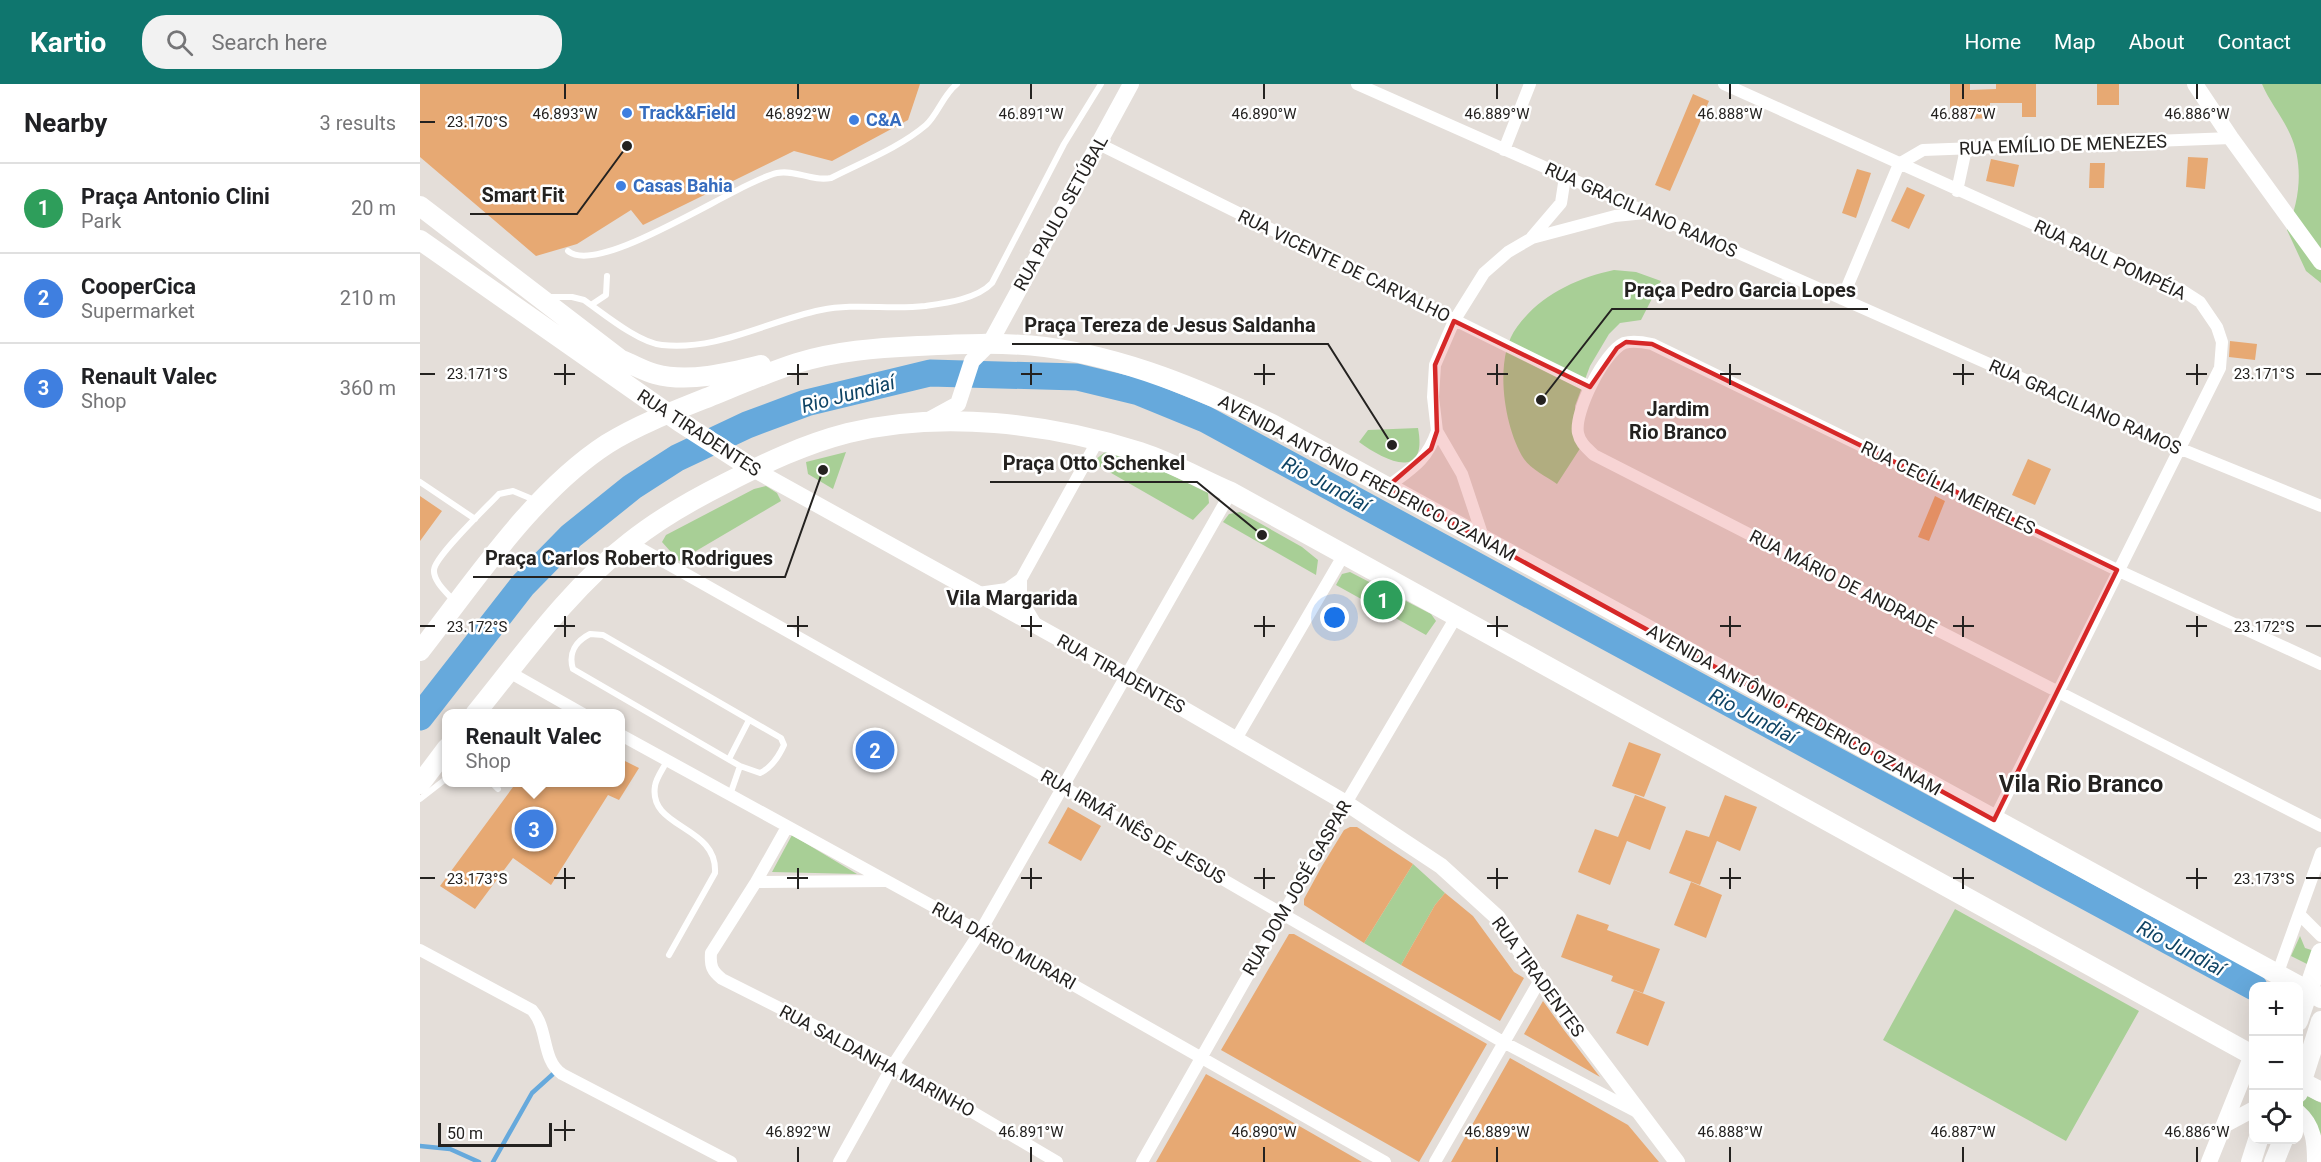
<!DOCTYPE html>
<meta charset="utf-8">
<style>
:root{--surface:#fff;--page:#f2f2f2;--text:#202124;--muted:#757577;--line:#e0e0e0;--accent:#0f766e}
body{margin:0;font-family:Roboto,sans-serif;background:var(--page);color:var(--text)}
.controls{position:absolute;right:18px;bottom:18px;display:grid;overflow:hidden;border-radius:12px;box-shadow:0 6px 24px #0002}
.controls button{width:54px;height:54px;display:grid;place-items:center;padding:0;border:0;border-bottom:2px solid var(--line);background:var(--surface);color:var(--text);font:30px sans-serif}
.scale{position:absolute;left:18px;bottom:15px;width:114px;box-sizing:border-box;padding-left:6px;border:3px solid #242220;border-top:0;font-size:16px;line-height:21px;white-space:nowrap;color:#242220;-webkit-text-stroke:4px #fff;paint-order:stroke}
.you{position:absolute;left:915px;top:534px;width:21px;height:21px;margin:-15px;border:4px solid #fff;border-radius:50%;background:#1a73e8;box-shadow:0 0 0 9px #1a73e833}
.badge{display:grid;place-items:center;width:39px;height:39px;border-radius:50%;background:var(--accent);color:#fff;font-size:20px;font-weight:700}
.pin{position:absolute;translate:-50% -50%;border:3px solid #fff;box-shadow:0 2px 6px #0006}
.popup{position:absolute;left:22px;top:625px;width:183px;height:78px;box-sizing:border-box;display:grid;place-content:center;border-radius:12px;background:var(--surface);filter:drop-shadow(0 2px 4px #0005);font-size:20px;white-space:nowrap;color:var(--muted)}
.popup b{font-size:22px;color:var(--text)}
.popup::after{content:'';position:absolute;left:50%;top:100%;margin-left:-12px;border:12px solid transparent;border-top-color:var(--surface)}
.list{margin:0;padding:0;list-style:none}
h2{display:flex;justify-content:space-between;align-items:center;height:78px;margin:0;padding:0 24px;font-size:26px}
h2 small{font-size:20px;font-weight:400;color:var(--muted)}
.list li{display:grid;grid-template-columns:39px 1fr auto;gap:18px;align-items:center;box-sizing:border-box;height:90px;padding:0 24px;border-top:2px solid var(--line)}
.list b{display:block;font-size:22px;white-space:nowrap}
.list p{margin:0;font-size:20px;white-space:nowrap;color:var(--muted)}
.list em{font-size:20px;font-style:normal;color:var(--muted)}
.icon{flex:none;width:33px;height:33px;fill:none;stroke:currentColor;stroke-width:2;stroke-linecap:round;stroke-linejoin:round}
.map{position:relative;flex:none;width:1901px;height:1078px;overflow:hidden}
header{display:flex;align-items:center;gap:36px;box-sizing:border-box;height:84px;padding:0 30px;background:var(--accent);color:#fff}
header strong{font-size:28px}
nav{display:flex;gap:33px;margin-inline-start:auto;font-size:21px}
.search{width:420px;height:54px;background:var(--page);display:flex;align-items:center;gap:15px;box-sizing:border-box;padding:0 21px;border-radius:24px;color:var(--muted);font-size:22px}
main{display:flex}
aside{flex:1;background:var(--surface)}
.map>svg:first-child{display:block}
</style>
<header>
<strong>Kartio</strong>
<div class="search"><svg class="icon" aria-label="search" viewBox="0 0 24 24"><circle cx="10" cy="10" r="6"/><path d="M15 15l6 6"/></svg>Search here</div>
<nav><a>Home</a><a>Map</a><a>About</a><a>Contact</a></nav>
</header>
<main>
<aside>
<h2>Nearby<small>3 results</small></h2>
<ul class="list">
<li><span class="badge" style="background:#2e9e5b">1</span><div><b>Praça Antonio Clini</b><p>Park</p></div><em>20 m</em></li>
<li><span class="badge" style="background:#3f7fe0">2</span><div><b>CooperCica</b><p>Supermarket</p></div><em>210 m</em></li>
<li><span class="badge" style="background:#3f7fe0">3</span><div><b>Renault Valec</b><p>Shop</p></div><em>360 m</em></li>
</ul>
</aside>
<div class="map">
<svg width="1901" height="1078" viewBox="0 0 1901 1078">
<rect width="100%" height="100%" fill="#e4ded9"/>
<path fill="#a8cf96" d="M1842 0H1901V199L1886 187 1867 146C1880 116 1884 80 1870 50 1862 32 1849 17 1842 0Z
M1194 186 1216 188 1241 197 1221 236 1200 239 1189 250 1170 282 1155 322 1161 363 1137 400C1127 393 1111 385 1104 375 1084 344 1073 274 1097 243 1120 211 1157 194 1194 186Z
M998 344C1008 398 965 377 939 358L948 346Z
M688 366 731 381 788 409 789 419 773 436 672 378Z
M426 368 413 405 388 390 386 378Z
M346 402 357 409 361 417 259 477 242 458 246 451 334 405Z
M820 428 882 463 898 476 896 491 803 438 809 430Z
M930 488 1011 530 1016 537 1006 551 916 501 922 490Z
M372 751 437 790 352 788Z
M993 780 1025 809 1015 821 981 881 944 859Z
M1535 825 1719 927 1646 1057 1463 956Z
M1880 852 1885 864 1901 869V887L1871 872Z
M1878 1007 1901 1019V1052L1879 1026Z"/>
<g fill="none" stroke-linecap="round" stroke-linejoin="round">
<path stroke="#66a9dc" stroke-width="4.5" d="M0 1062 30 1065 59 1078
M73 1078 112 1009 133 990"/>
<path stroke="#66a9dc" stroke-width="27" d="M0 633 103 501 151 452 212 403 257 374 327 341 386 319 510 289 657 293 719 308 785 335 1834 903"/>
</g>
<path fill="#e7a973" d="M0 0H500L488 36 412 77 374 67 223 141 211 126 157 160 116 172 0 73Z
M1530 0H1550V6L1576 5V0H1616V33H1602V19H1570V34L1530 36Z
M1677 0H1699V21H1677Z
M1273 10 1289 17 1250 107 1235 101Z
M1768 73 1788 74 1785 105 1766 103Z
M1571 75 1599 81 1594 103 1566 97Z
M1670 79H1685L1684 104H1669Z
M1437 85 1451 89 1436 134 1422 129Z
M1487 103 1505 111 1489 145 1471 137Z
M1810 257 1837 260 1835 276 1809 273Z
M1608 375 1631 385 1615 421 1592 411Z
M0 412 22 427 0 457Z
M1515 412 1525 417 1509 457 1498 453Z
M1209 658 1241 670 1224 713 1192 702Z
M201 675 219 684 199 716 188 711 131 801 93 774 55 825 20 802 96 699H201Z
M1215 711 1246 723 1230 766 1207 757 1190 801 1158 788 1175 745 1198 753Z
M1305 711 1337 723 1320 767 1297 757 1280 801 1249 789 1266 746 1289 753Z
M648 723 681 742 661 777 628 759Z
M930 743H937L993 780 944 859 884 821V815L902 782 924 746Z
M1271 798 1302 811 1286 854 1254 841Z
M1025 809 1053 832 1094 888 1104 894 1080 937 981 881 1015 821Z
M1157 830 1189 841 1187 846 1240 865 1223 909 1191 897 1193 892 1141 873Z
M869 850H874L1067 960 999 1078 801 966Z
M1214 906 1245 918 1228 962 1196 949Z
M1123 917 1144 946 1180 993 1104 950Z
M1090 974 1208 1041 1239 1078H1031Z
M786 990 846 1023 942 1078H736Z"/>
<g fill="none" stroke-linecap="round" stroke-linejoin="round">
<path stroke="#fff" stroke-width="6" d="M148 167C179 194 318 98 357 89 375 85 392 98 411 94 442 78 479 64 506 41 518 30 523 11 537 0
M128 213H152L164 216C184 230 219 259 242 261 298 267 347 237 401 226 435 219 470 226 505 222 526 219 557 215 572 199L644 60 681 0
M171 221 186 211 187 192
M0 398 55 435
M34 517C27 509 13 497 14 486 15 472 67 423 79 410L93 407 117 417
M170 550 183 551 361 654 364 661C359 672 351 684 340 689L320 682 153 585C148 569 156 557 170 550Z
M309 675 329 636
M247 677C243 685 236 694 235 702 228 745 298 741 295 789L249 871
M71 698 78 705
M310 711 320 682
M0 715 27 694"/>
<path stroke="#fff" stroke-width="12" d="M937 0 1761 365 1901 422
M1304 0 1763 207 1780 218 1797 243 1802 258 1800 284 1574 736
M679 60 1170 303
M1084 66 1110 0
M1537 107 1546 65
M1112 153 1141 119 1145 93
M1422 215 1479 80 1503 66 1811 54
M967 403C991 385 1007 377 1017 347
M1064 456 1042 390 1017 347 1013 313 1015 281 1034 237 1064 189 1088 168 1112 154 1195 132 1225 129
M209 458 642 702 1083 958 1217 1028
M601 495V515L616 540
M558 509 587 505 601 495 678 356
M1901 580 1697 486 1232 260C1223 258 1213 256 1204 259 1184 268 1154 328 1158 349 1160 359 1167 364 1174 371L1901 742
M89 588 163 630
M201 651 560 848 965 1078
M816 655 923 472
M367 743 336 798 291 869C290 882 292 887 302 895L473 981 637 1078
M336 798 464 797
M1880 831 1901 852
M0 866 112 926C129 945 121 975 142 990L311 1078
M1857 891 1901 769
M419 1078 473 981 560 848 811 408
M722 1078 926 719 1036 533
M1015 1078 1120 896"/>
<path stroke="#fff" stroke-width="16" d="M1775 0 1811 54 1901 178
M505 338 538 320 552 277 570 259 711 0
M333 385 705 591 926 719 1021 782 1078 834 1120 896 1257 1078
M1878 1028C1894 1042 1895 1058 1895 1078
M1806 1040 1834 1025
M1789 1078 1832 971"/>
<path stroke="#fff" stroke-width="20" d="M0 122 201 276C212 280 224 287 235 290 268 299 309 289 341 281
M0 156 260 338 333 385
M0 567C54 498 113 408 187 360 219 340 259 325 294 311 321 300 349 288 377 279 416 267 456 264 498 262 540 260 583 258 625 263 706 274 780 305 852 340L1901 914
M55 630C103 571 149 505 210 458 240 434 272 416 306 399 345 379 385 360 428 349 521 326 629 339 720 368 751 378 781 395 811 408L1834 972
M0 700 27 664
M1878 937 1901 869
M1878 996 1901 1008
M1878 1009 1901 937
M1831 1078 1838 1056
M1854 1078 1863 1056"/>
</g>
<path fill="#d62828" fill-opacity="0.2" stroke="#d62828" stroke-width="4.5" stroke-linejoin="round" d="M1034 237 1170 303 1197 264 1206 258 1232 260 1697 486 1574 736 967 403 1011 365 1017 347 1015 281Z"/>
<path fill="none" stroke="#242220" stroke-width="2" d="M145 0V15M378 0V15M611 0V15M844 0V15M1077 0V15M1310 0V15M1543 0V15M1777 0V15M0 38H15M145 280V301M378 280V301M611 280V301M844 280V301M1077 280V301M1310 280V301M1543 280V301M1777 280V301M0 290H15M134 290H155M367 290H388M601 290H622M834 290H855M1067 290H1088M1300 290H1321M1533 290H1554M1766 290H1787M1886 290H1901M145 532V553M378 532V553M611 532V553M844 532V553M1077 532V553M1310 532V553M1543 532V553M1777 532V553M0 542H15M134 542H155M367 542H388M601 542H622M834 542H855M1067 542H1088M1300 542H1321M1533 542H1554M1766 542H1787M1886 542H1901M145 784V805M378 784V805M611 784V805M844 784V805M1077 784V805M1310 784V805M1543 784V805M1777 784V805M0 794H15M134 794H155M367 794H388M601 794H622M834 794H855M1067 794H1088M1300 794H1321M1533 794H1554M1766 794H1787M1886 794H1901M145 1036V1057M134 1046H155M378 1063V1078M611 1063V1078M844 1063V1078M1077 1063V1078M1310 1063V1078M1543 1063V1078M1777 1063V1078"/>
<g fill="#3f7fe0" stroke="#fff" stroke-width="2">
<circle cx="207" cy="29" r="6"/>
<circle cx="434" cy="36" r="6"/>
<circle cx="201" cy="102" r="6"/>
</g>
<g text-anchor="middle" stroke-width="5" stroke-linejoin="round" paint-order="stroke">
<g font-size="18" font-weight="bold" fill="#366cbe" stroke="#fff" text-anchor="start">
<text x="219" y="35">Track&amp;Field</text>
<text x="446" y="42">C&amp;A</text>
<text x="213" y="108">Casas Bahia</text>
</g>
<g font-size="18" fill="#242220" stroke="#fff">
<text transform="translate(1643 61) rotate(-2)" y="6">RUA EMÍLIO DE MENEZES</text>
<text transform="translate(1221 126) rotate(24)" y="6">RUA GRACILIANO RAMOS</text>
<text transform="translate(641 129) rotate(-61)" y="6">RUA PAULO SETÚBAL</text>
<text transform="translate(1690 176) rotate(25)" y="6">RUA RAUL POMPÉIA</text>
<text transform="translate(924 182) rotate(26)" y="6">RUA VICENTE DE CARVALHO</text>
<text transform="translate(1665 323) rotate(24)" y="6">RUA GRACILIANO RAMOS</text>
<text transform="translate(279 349) rotate(33)" y="6">RUA TIRADENTES</text>
<text transform="translate(947 394) rotate(28)" y="6">AVENIDA ANTÔNIO FREDERICO OZANAM</text>
<text transform="translate(1528 404) rotate(26)" y="6">RUA CECÍLIA MEIRELES</text>
<text transform="translate(1423 498) rotate(27)" y="6">RUA MÁRIO DE ANDRADE</text>
<text transform="translate(701 590) rotate(29)" y="6">RUA TIRADENTES</text>
<text transform="translate(1374 626) rotate(29)" y="6">AVENIDA ANTÔNIO FREDERICO OZANAM</text>
<text transform="translate(713 743) rotate(30)" y="6">RUA IRMÃ INÊS DE JESUS</text>
<text transform="translate(877 804) rotate(-60)" y="6">RUA DOM JOSÉ GASPAR</text>
<text transform="translate(584 862) rotate(29)" y="6">RUA DÁRIO MURARI</text>
<text transform="translate(1118 893) rotate(54)" y="6">RUA TIRADENTES</text>
<text transform="translate(457 977) rotate(28)" y="6">RUA SALDANHA MARINHO</text>
</g>
<g font-size="20" font-style="italic" fill="#0e4364" stroke="#fff">
<text transform="translate(428 310) rotate(-15)" y="7">Rio Jundiaí</text>
<text transform="translate(906 400) rotate(28)" y="7">Rio Jundiaí</text>
<text transform="translate(1333 632) rotate(28)" y="7">Rio Jundiaí</text>
<text transform="translate(1761 864) rotate(28)" y="7">Rio Jundiaí</text>
</g>
<g font-size="20" font-weight="bold" fill="#242220" stroke="#fff">
<text x="1258" y="332">Jardim<tspan x="1258" dy="23">Rio Branco</tspan></text>
<text x="592" y="521">Vila Margarida</text>
</g>
<g font-size="24" font-weight="bold" fill="#242220" stroke="#fff">
<text x="1661" y="708">Vila Rio Branco</text>
</g>
</g>
<g font-size="15" text-anchor="middle" fill="#242220" stroke="#fff" stroke-width="5" stroke-linejoin="round" paint-order="stroke">
<text x="145" y="35">46.893°W</text>
<text x="378" y="35">46.892°W</text>
<text x="611" y="35">46.891°W</text>
<text x="844" y="35">46.890°W</text>
<text x="1077" y="35">46.889°W</text>
<text x="1310" y="35">46.888°W</text>
<text x="1543" y="35">46.887°W</text>
<text x="1777" y="35">46.886°W</text>
<text x="57" y="43">23.170°S</text>
<text x="57" y="295">23.171°S</text>
<text x="1844" y="295">23.171°S</text>
<text x="57" y="548">23.172°S</text>
<text x="1844" y="548">23.172°S</text>
<text x="57" y="800">23.173°S</text>
<text x="1844" y="800">23.173°S</text>
<text x="378" y="1053">46.892°W</text>
<text x="611" y="1053">46.891°W</text>
<text x="844" y="1053">46.890°W</text>
<text x="1077" y="1053">46.889°W</text>
<text x="1310" y="1053">46.888°W</text>
<text x="1543" y="1053">46.887°W</text>
<text x="1777" y="1053">46.886°W</text>
</g>
<path fill="none" stroke="#242220" stroke-width="2" d="M207 62L157 130H50M1121 316L1192 225H1448M972 361L908 260H592M842 451L777 398H570M403 386L365 493H53"/>
<g fill="#242220" stroke="#fff" stroke-width="2">
<circle cx="207" cy="62" r="6"/>
<circle cx="1121" cy="316" r="6"/>
<circle cx="972" cy="361" r="6"/>
<circle cx="842" cy="451" r="6"/>
<circle cx="403" cy="386" r="6"/>
</g>
<g font-size="20" text-anchor="middle" font-weight="bold" fill="#242220" stroke="#fff" stroke-width="5" stroke-linejoin="round" paint-order="stroke">
<text x="103" y="118">Smart Fit</text>
<text x="1320" y="213">Praça Pedro Garcia Lopes</text>
<text x="750" y="248">Praça Tereza de Jesus Saldanha</text>
<text x="674" y="386">Praça Otto Schenkel</text>
<text x="209" y="481">Praça Carlos Roberto Rodrigues</text>
</g>
</svg>
<div class="controls">
<button>+</button>
<button>−</button>
<button><svg class="icon" aria-label="locate" viewBox="0 0 24 24"><circle cx="12" cy="12" r="6"/><path d="M12 2v4M12 18v4M2 12h4M18 12h4"/></svg></button>
</div>
<div class="scale">50 m</div>
<div class="you"></div>
<div class="pin badge" style="left:963px;top:516px;background:#2e9e5b">1</div>
<div class="pin badge" style="left:455px;top:666px;background:#3f7fe0">2</div>
<div class="pin badge" style="left:114px;top:745px;background:#3f7fe0">3</div>
<div class="popup"><b>Renault Valec</b>Shop</div>
</div>
</main>
